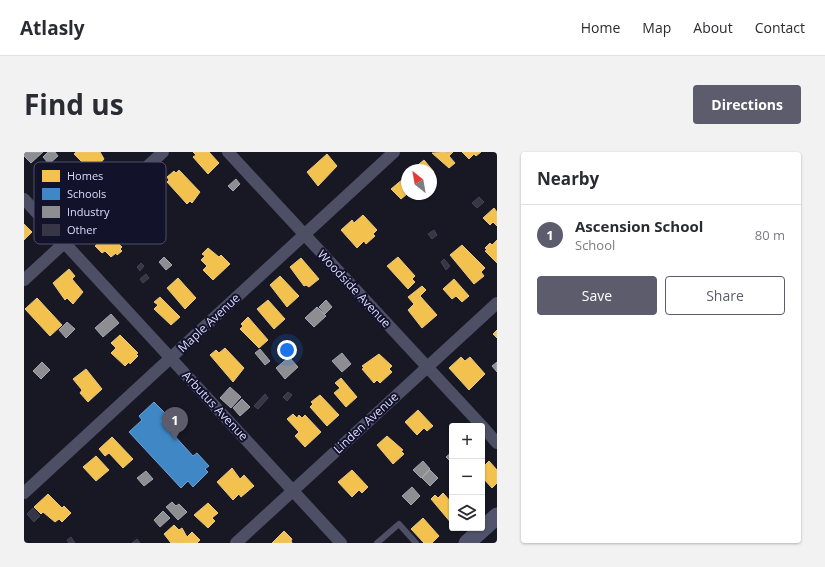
<!DOCTYPE html>
<meta charset="utf-8">
<style>
:root{--surface:#fff;--page:#f2f2f3;--text:#2b2b33;--muted:#7c7c81;--line:#e1e1e2;--accent:#5c5c6c}
body{margin:0;font-family:"Open Sans",sans-serif;background:var(--page);color:var(--text)}
.controls{position:absolute;right:12px;bottom:12px;display:grid;overflow:hidden;border-radius:4px;box-shadow:0 1px 3px #0004}
.controls button{width:36px;height:36px;display:grid;place-items:center;padding:0;border:0;border-bottom:1px solid var(--line);background:var(--surface);color:var(--text);font:20px sans-serif}
.compass{position:absolute;left:377px;top:12px;width:36px;height:36px;border-radius:50%;background:var(--surface);box-shadow:0 1px 3px #0004;rotate:329deg}
.you{position:absolute;left:263px;top:198px;width:14px;height:14px;margin:-10px;border:3px solid #fff;border-radius:50%;background:#1a73e8;box-shadow:0 0 0 6px #1a73e833}
.badge{display:grid;place-items:center;width:26px;height:26px;border-radius:50%;background:var(--accent);color:#fff;font-size:13px;font-weight:700}
.pin{position:absolute;translate:-50% -33px;filter:drop-shadow(0 1px 2px #0008)}
.pin::after{content:'';position:absolute;top:21px;width:14px;height:12px;background:inherit;clip-path:polygon(0 0,100% 0,50% 100%)}
.list{margin:0;padding:0;list-style:none}
h2{display:flex;justify-content:space-between;align-items:center;height:52px;margin:0;padding:0 16px;font-size:17px}
h2 small{font-size:13px;font-weight:400;color:var(--muted)}
.list li{display:grid;grid-template-columns:26px 1fr auto;gap:12px;align-items:center;box-sizing:border-box;height:60px;padding:0 16px;border-top:1px solid var(--line)}
.list b{display:block;font-size:15px;white-space:nowrap}
.list p{margin:0;font-size:13px;white-space:nowrap;color:var(--muted)}
.list em{font-size:13px;font-style:normal;color:var(--muted)}
.actions{display:flex;gap:8px;padding:12px 16px}
.actions a{flex:1;padding:9px 0;border:1px solid var(--accent);border-radius:4px;text-align:center;font-size:14px;color:var(--accent)}
.actions .main{background:var(--accent);color:#fff}
.icon{flex:none;width:22px;height:22px;fill:none;stroke:currentColor;stroke-width:2;stroke-linecap:round;stroke-linejoin:round}
.map{position:relative;flex:none;width:473px;height:391px;overflow:hidden;border-radius:4px}
header{display:flex;align-items:center;gap:24px;box-sizing:border-box;height:56px;padding:0 20px;background:var(--surface);border-bottom:1px solid var(--line)}
header strong{font-size:19px}
nav{display:flex;gap:22px;margin-inline-start:auto;font-size:14px}
.intro{display:flex;align-items:center;justify-content:space-between;box-sizing:border-box;height:96px;padding:0 24px}
h1{margin:0;font-size:28px}
.button{padding:10px 18px;border-radius:4px;background:var(--accent);color:#fff;font-size:14px;font-weight:700}
main{display:flex;gap:24px;padding:0 24px}
aside{flex:1;background:var(--surface);border-radius:4px;box-shadow:0 1px 3px #0004}
.map>svg:first-child{display:block}
</style>
<header>
<strong>Atlasly</strong>
<nav><a>Home</a><a>Map</a><a>About</a><a>Contact</a></nav>
</header>
<div class="intro"><h1>Find us</h1><a class="button">Directions</a></div>
<main>
<div class="map">
<svg width="473" height="391" viewBox="0 0 473 391">
<rect width="100%" height="100%" fill="#181825"/>
<path fill="#f2c14e" stroke="#ebc983" d="M52 0H76L80 7 73 15 75 17 70 22 50 2Z
M169 0H185L195 11 184 22 169 5 172 3Z
M429 0 425 4 431 11 425 16 408 1Z
M438 0H457L452 4 450 2 445 7Z
M303 2 313 14 294 34 283 20Z
M400 8 410 20 407 23V18L389 17Z
M155 18 176 40 168 51 166 49 163 52 143 30 145 28 143 25 150 19 152 21Z
M379 27 383 31V42L377 47 367 37Z
M470 56 473 60V74L469 70 466 73 459 66Z
M339 63 353 78 349 82 351 84 342 92 340 89 333 96 317 78 328 68 330 71Z
M0 72 8 80 0 88Z
M84 82 98 95 96 97 98 99 93 103 92 101 87 105 81 99 78 101 71 94Z
M473 88V111L461 99 463 98 461 96 466 91 468 93Z
M438 93 461 116 457 120 460 124 450 132 426 103Z
M184 96 195 105 197 103 206 112 189 128 179 118 183 114 177 108 181 104 178 102Z
M374 105 391 124 388 127 391 130 384 137 363 114Z
M277 106 295 127 285 135 282 133 280 134 266 115Z
M45 117 51 124 48 127 59 140 49 152 43 146 41 148 29 131Z
M256 124 275 144 263 155 246 133Z
M154 126 172 146 161 157 143 136Z
M430 127 445 144 438 150 432 144 428 147 419 137Z
M398 134 402 138 396 144 413 163 398 176 384 158 390 152 384 145Z
M136 145 156 165 147 173 130 157 134 153 130 150Z
M13 146 38 173 26 184 1 157Z
M244 148 261 167 250 177 233 157Z
M224 165 244 188 235 196 216 177 219 174 217 172Z
M473 178V186L469 182Z
M96 183 114 201 112 202 114 204 106 212 105 210 101 214 87 201 92 196 87 191Z
M201 196 220 216 209 230 186 203 192 198 195 201Z
M355 202 368 214 365 217 368 220 356 231 353 228 350 231 338 217 340 216 338 214Z
M437 205 441 209 446 205 461 222 445 238 425 216Z
M62 217 78 237 64 250 56 241 58 238 49 227Z
M317 226 333 245 322 255 310 241 316 236 311 231Z
M296 243 315 263 303 274 286 255 289 252 287 250Z
M394 258 409 274 403 279 400 276 393 283 381 270Z
M269 262 273 266 275 263 278 266 281 263 297 280 281 295 271 284 275 280 263 267Z
M363 284 379 298 377 299 380 302 369 312 353 293Z
M88 285 109 307 99 316 85 301 81 304 75 297Z
M72 304 85 318 72 329 59 315Z
M465 309 473 318V331L468 336 458 325V313L460 314Z
M208 316 216 327 220 323 230 334 217 345 215 342 209 348 193 330Z
M328 318 344 335 338 341 335 338 328 345 314 330Z
M419 341 428 351V372L407 347 411 343 414 346Z
M24 342 38 356 40 354 47 361 38 370 35 367 31 370 19 360 17 362 10 355Z
M184 351 194 361 188 366 191 369 184 376 170 363Z
M399 366 415 384 408 391H400L387 377Z
M150 373 155 378 158 376 163 385 168 380 176 388 173 391H147L140 382Z
M260 379 268 387 267 389 268 391H248Z"/>
<path fill="#3f88c5" stroke="#6ea2d6" d="M130 250 143 263 137 269 169 304 173 301 185 314 181 317 184 320 169 335 164 329 157 336 105 280 118 268 115 264Z"/>
<path fill="#8d8d92" stroke="#a5a5b2" d="M0 0H19L7 11 0 4Z
M24 0H31L34 4 25 12 19 5Z
M212 27 216 32 209 39 204 34Z
M140 105 148 113 142 118 135 110Z
M302 148 308 155 301 162 295 155Z
M293 155 302 164 290 175 281 166Z
M87 162 95 171 79 185 71 176Z
M43 170 51 177 42 186 35 178Z
M236 197 246 209 241 213 231 201Z
M318 201 327 212 318 220 308 209Z
M265 205 274 215 261 227 252 216Z
M18 210 26 218 17 227 9 219Z
M473 210V220L468 214Z
M206 235 217 245 207 256 196 246Z
M218 247 226 255 216 264 209 256Z
M428 300V311L422 305Z
M399 309 406 317 397 326 389 318Z
M406 318 414 326 406 334 398 326Z
M122 319 129 327 120 334 113 326Z
M388 335 396 344 387 353 378 344Z
M148 350 152 354 155 352 163 360 154 368 142 355Z
M139 359 146 366 136 375 130 368Z"/>
<path fill="#363646" stroke="#444358" d="M455 45 460 50 453 56 448 51Z
M410 78 413 83 408 87 404 82Z
M420 107 426 114 422 118 417 110Z
M117 111 120 114 116 119 113 115Z
M122 122 125 126 119 131 116 127Z
M264 240 268 243 263 249 259 245Z
M241 242 244 246 234 257 230 254Z
M9 356 16 364 10 370 3 362Z
M47 385 51 391H45L43 388Z
M113 387 116 391H108Z"/>
<g fill="none" stroke-linecap="round" stroke-linejoin="round">
<path stroke="#4d4f65" stroke-width="6" d="M353 391 375 372 392 391"/>
<path stroke="#4d4f65" stroke-width="12" d="M204 0 458 274
M0 47 317 391
M0 128 139 0
M458 274 473 291
M0 341 370 0
M212 391 473 151"/>
<path stroke="#50536b" stroke-width="17" d="M443 391 473 364"/>
</g>
<g text-anchor="middle" stroke-width="4" stroke-linejoin="round" paint-order="stroke">
<g font-size="12" fill="#dcddfe" stroke="#13122b">
<text transform="translate(330 137) rotate(47)" y="4">Woodside Avenue</text>
<text transform="translate(185 171) rotate(-43)" y="4">Maple Avenue</text>
<text transform="translate(191 254) rotate(47)" y="4">Arbutus Avenue</text>
<text transform="translate(342 271) rotate(-43)" y="4">Linden Avenue</text>
</g>
</g>
<rect x="10" y="10" width="132" height="82" rx="6" fill="#13122b" stroke="#4f4f6a" stroke-width="1"/>
<rect x="18" y="18" width="18" height="12" fill="#f2c14e"/>
<rect x="18" y="36" width="18" height="12" fill="#3f88c5"/>
<rect x="18" y="54" width="18" height="12" fill="#8d8d92"/>
<rect x="18" y="72" width="18" height="12" fill="#363646"/>
<g font-size="11" fill="#dcddfe">
<text x="43" y="28">Homes</text>
<text x="43" y="46">Schools</text>
<text x="43" y="64">Industry</text>
<text x="43" y="82">Other</text>
</g>
</svg>
<div class="controls">
<button>+</button>
<button>−</button>
<button><svg class="icon" aria-label="layers" viewBox="0 0 24 24"><path d="M12 4l9 5-9 5-9-5zM3 14l9 5 9-5"/></svg></button>
</div>
<svg class="compass" viewBox="-18 -18 36 36"><path d="M0-13l5 13h-10z" fill="#e53935"/><path d="M0 13l5-13h-10z" fill="#7c7c81"/></svg>
<div class="you"></div>
<div class="pin badge" style="left:151px;top:288px">1</div>
</div>
<aside>
<h2>Nearby<small></small></h2>
<ul class="list">
<li><span class="badge">1</span><div><b>Ascension School</b><p>School</p></div><em>80 m</em></li>
</ul>
<div class="actions"><a class="main">Save</a><a>Share</a></div>
</aside>
</main>
